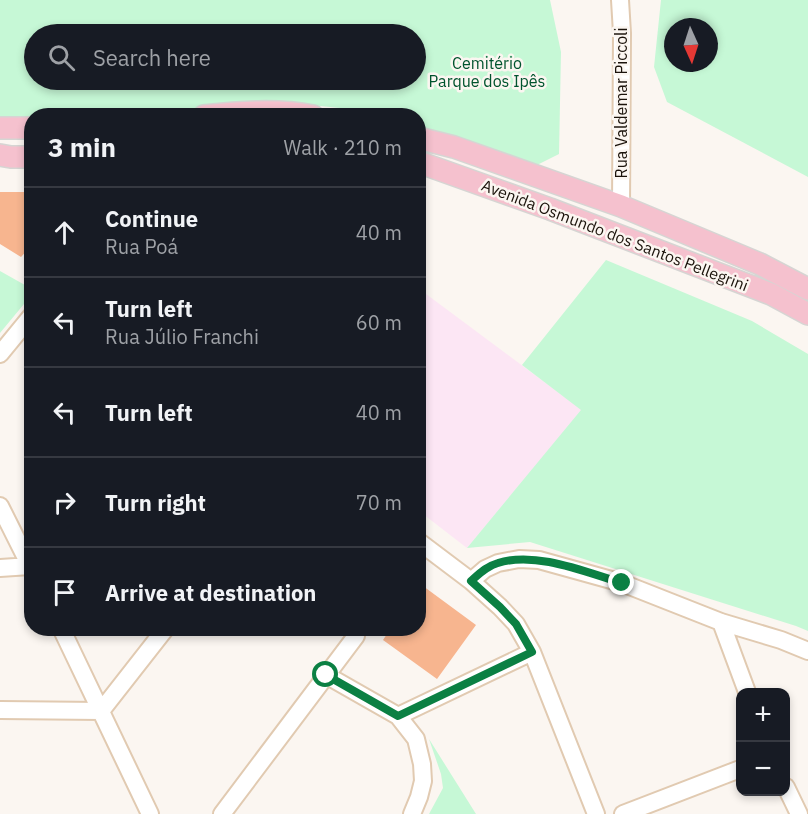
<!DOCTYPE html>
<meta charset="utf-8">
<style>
:root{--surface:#171b24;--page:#20242c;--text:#f1f3f6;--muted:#9ea1a6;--line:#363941}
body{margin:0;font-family:"IBM Plex Sans",sans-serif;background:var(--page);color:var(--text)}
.controls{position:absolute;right:18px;bottom:18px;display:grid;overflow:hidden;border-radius:12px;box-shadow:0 3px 9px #0003}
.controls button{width:54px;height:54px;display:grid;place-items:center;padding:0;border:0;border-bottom:2px solid var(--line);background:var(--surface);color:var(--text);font:30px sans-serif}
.compass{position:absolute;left:664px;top:18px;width:54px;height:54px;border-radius:50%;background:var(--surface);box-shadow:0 3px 9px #0003;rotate:177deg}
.stop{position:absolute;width:18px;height:18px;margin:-14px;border:4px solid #0b8043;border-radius:50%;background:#fff}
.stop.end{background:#0b8043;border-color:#fff;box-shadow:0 2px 6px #0008}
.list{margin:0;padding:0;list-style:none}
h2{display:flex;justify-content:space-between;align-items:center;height:78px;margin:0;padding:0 24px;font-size:26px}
h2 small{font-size:20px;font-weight:400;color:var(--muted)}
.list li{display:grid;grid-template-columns:39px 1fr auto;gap:18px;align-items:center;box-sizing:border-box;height:90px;padding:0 24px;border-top:2px solid var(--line)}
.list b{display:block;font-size:22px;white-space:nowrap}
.list p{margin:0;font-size:20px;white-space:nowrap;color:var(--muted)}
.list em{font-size:20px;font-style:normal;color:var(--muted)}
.icon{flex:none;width:33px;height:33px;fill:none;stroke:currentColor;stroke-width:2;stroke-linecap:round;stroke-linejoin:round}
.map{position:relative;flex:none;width:808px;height:814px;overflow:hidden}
.search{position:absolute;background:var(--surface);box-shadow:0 3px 9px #0003;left:24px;top:24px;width:402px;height:66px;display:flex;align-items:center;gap:15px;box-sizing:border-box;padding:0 21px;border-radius:33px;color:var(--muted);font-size:22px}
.panel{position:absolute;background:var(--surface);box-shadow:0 3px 9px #0003;left:24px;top:108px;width:402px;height:528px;border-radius:24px}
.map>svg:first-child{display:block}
</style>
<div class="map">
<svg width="808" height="814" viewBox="0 0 808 814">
<rect width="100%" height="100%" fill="#fbf6f1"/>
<path fill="#fce6f4" d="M418 288 582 410 467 548 419 511Z"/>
<path fill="#c6f8d6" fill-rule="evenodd" d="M0 0H550L561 52 559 154 537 165 419 126 418 116 388 115 377 112 302 104 225 107 86 115 32 116 31 119 0 118ZM34 34H416V80H34Z
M661 0H808V177L667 102 654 67ZM673 27H709V63H673Z
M606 260 752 321 808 354V631L796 626 530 542 467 548 581 410 522 365Z
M0 271 32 289 24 304 0 333Z
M429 739 476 814H429L443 788 441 774Z"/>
<path fill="#f7b58f" d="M0 192H32V245L21 257 0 244Z
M423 586 476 625 437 679 383 640 391 628H418V592Z"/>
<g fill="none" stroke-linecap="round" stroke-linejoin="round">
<g stroke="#e1cab1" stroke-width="20">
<path id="minor" d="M620 0 622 33 621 206
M0 354 32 315
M0 506 32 570
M418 541 471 581 500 607 516 624 532 652 596 814
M0 568 30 566 32 563
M471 581 485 569 498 563 519 559 539 560 622 583 721 622 781 640 808 651
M721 622 747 692
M61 628 150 814
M326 675 398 716 416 739 422 764 423 781 419 797 412 814
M0 710 101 711 166 628
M398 716 532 652
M786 787 799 814
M222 814 356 636
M623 814 740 769"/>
</g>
<g stroke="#d6d5d3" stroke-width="24">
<path id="major" d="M204 116C239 112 278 109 313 116
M0 128H32
M418 138 454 147 621 206 760 264 808 289
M0 155 11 157H32
M418 162 550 209 771 294 808 314"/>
</g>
<path stroke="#a29c95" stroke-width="3" stroke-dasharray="3 3" stroke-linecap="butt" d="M330 111 366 116
M127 116 188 111"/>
<use href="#minor" stroke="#fff" stroke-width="16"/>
<use href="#major" stroke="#f5c1ce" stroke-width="21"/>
</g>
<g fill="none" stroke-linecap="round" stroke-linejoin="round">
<path stroke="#0b8043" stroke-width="8" d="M326 675 398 716 532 652 516 624 500 607 471 581C479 574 487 566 498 563 536 551 585 572 622 583"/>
</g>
<g text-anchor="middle" stroke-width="5" stroke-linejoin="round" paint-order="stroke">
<g font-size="16" fill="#00542e" stroke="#fbf6f1">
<text x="487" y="69">Cemitério<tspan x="487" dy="18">Parque dos Ipês</tspan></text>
</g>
<g font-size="16" fill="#1b130b" stroke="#fbf6f1">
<text transform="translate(621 103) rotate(-90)" y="6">Rua Valdemar Piccoli</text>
<text transform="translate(615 235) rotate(21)" y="6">Avenida Osmundo dos Santos Pellegrini</text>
</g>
</g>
</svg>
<div class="controls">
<button>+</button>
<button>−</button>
</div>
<svg class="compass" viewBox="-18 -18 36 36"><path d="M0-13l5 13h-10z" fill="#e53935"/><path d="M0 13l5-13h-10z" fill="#9ea1a6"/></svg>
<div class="stop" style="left:326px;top:675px"></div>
<div class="stop end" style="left:622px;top:583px"></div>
<div class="search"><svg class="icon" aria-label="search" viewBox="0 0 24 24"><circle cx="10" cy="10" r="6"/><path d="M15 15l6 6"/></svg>Search here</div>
<section class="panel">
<h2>3 min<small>Walk · 210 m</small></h2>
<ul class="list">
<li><svg class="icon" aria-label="ahead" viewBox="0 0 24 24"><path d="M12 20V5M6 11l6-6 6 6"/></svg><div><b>Continue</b><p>Rua Poá</p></div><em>40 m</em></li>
<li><svg class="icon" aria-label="left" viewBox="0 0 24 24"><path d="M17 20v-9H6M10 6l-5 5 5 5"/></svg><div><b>Turn left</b><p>Rua Júlio Franchi</p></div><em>60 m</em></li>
<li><svg class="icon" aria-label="left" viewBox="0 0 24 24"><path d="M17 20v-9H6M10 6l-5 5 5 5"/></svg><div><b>Turn left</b></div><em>40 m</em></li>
<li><svg class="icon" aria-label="right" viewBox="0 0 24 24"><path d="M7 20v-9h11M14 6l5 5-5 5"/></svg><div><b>Turn right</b></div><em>70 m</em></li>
<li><svg class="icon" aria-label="arrive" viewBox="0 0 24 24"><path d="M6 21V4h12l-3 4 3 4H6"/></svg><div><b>Arrive at destination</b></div></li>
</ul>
</section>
</div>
